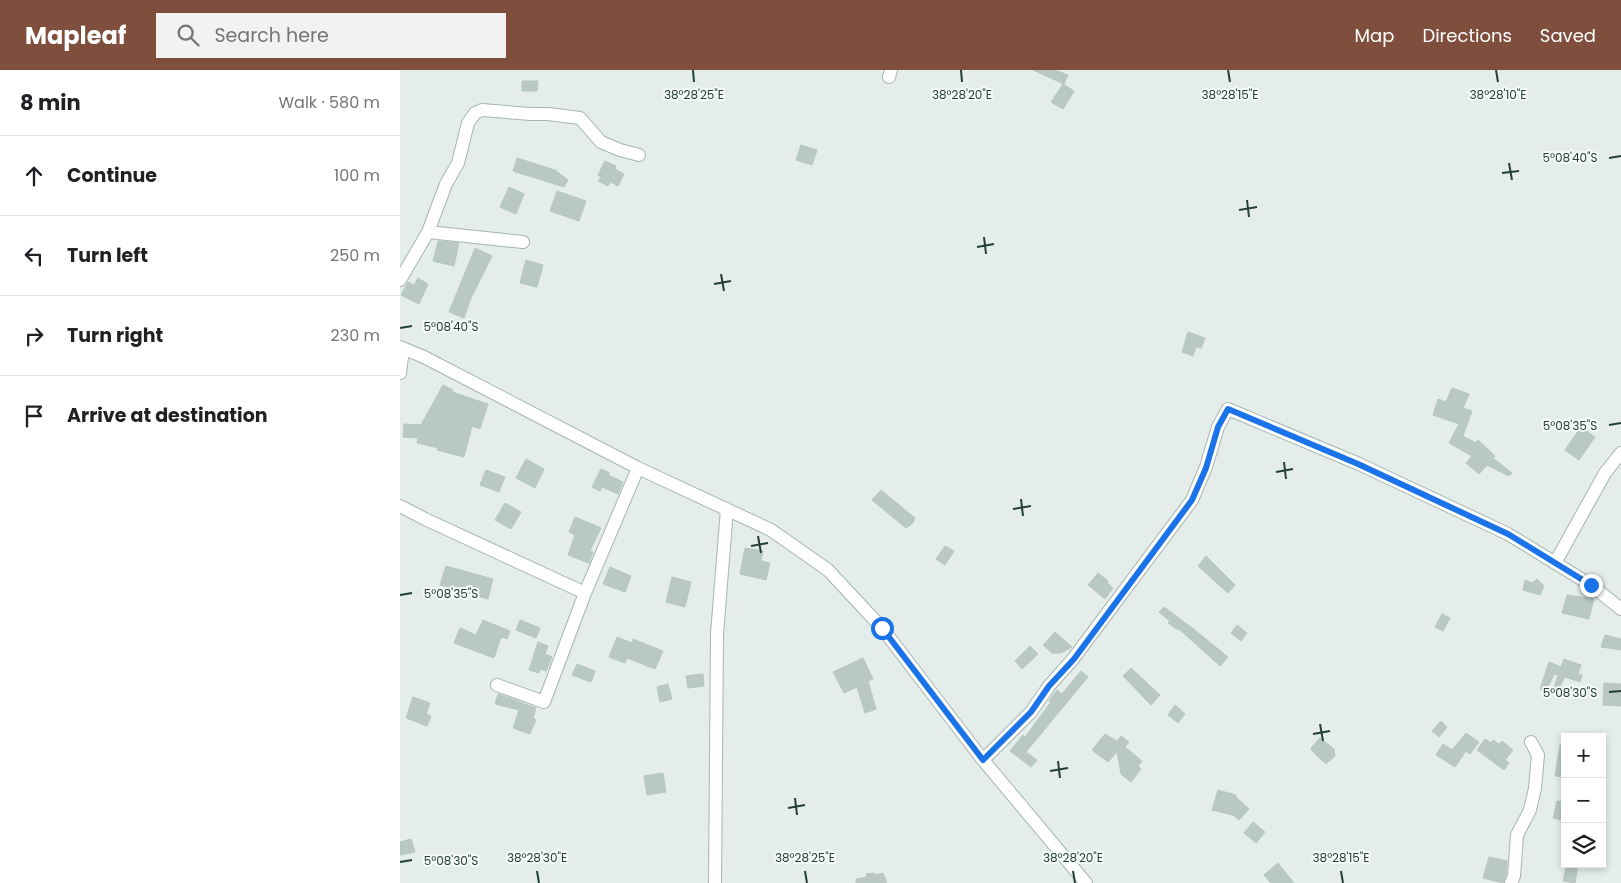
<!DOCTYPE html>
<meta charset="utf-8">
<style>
:root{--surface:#fff;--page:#f2f2f2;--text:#202124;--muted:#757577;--line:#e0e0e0;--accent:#7f4e3d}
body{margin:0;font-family:Poppins,sans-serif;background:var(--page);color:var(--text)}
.controls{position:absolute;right:15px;bottom:15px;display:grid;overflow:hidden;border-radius:0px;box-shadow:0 2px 8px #0003}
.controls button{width:45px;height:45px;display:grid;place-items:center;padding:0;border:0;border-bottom:1px solid var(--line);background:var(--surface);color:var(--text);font:25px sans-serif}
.stop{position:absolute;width:15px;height:15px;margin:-11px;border:4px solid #1a73e8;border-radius:50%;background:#fff}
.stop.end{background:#1a73e8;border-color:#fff;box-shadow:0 1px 5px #0008}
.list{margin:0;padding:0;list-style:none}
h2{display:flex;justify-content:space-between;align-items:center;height:65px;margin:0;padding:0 20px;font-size:21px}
h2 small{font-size:16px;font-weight:400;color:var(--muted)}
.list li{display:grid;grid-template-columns:32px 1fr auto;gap:15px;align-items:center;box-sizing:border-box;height:80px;padding:0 20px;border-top:1px solid var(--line)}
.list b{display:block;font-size:19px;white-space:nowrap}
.list em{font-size:16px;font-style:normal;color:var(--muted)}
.icon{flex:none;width:28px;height:28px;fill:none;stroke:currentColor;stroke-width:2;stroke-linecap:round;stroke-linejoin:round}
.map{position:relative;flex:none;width:1221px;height:813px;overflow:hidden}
header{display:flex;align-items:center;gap:30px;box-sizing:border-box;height:70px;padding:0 25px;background:var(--accent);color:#fff}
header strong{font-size:24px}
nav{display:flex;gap:28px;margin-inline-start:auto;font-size:18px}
.search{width:350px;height:45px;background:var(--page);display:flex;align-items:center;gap:12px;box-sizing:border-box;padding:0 18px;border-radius:0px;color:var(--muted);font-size:19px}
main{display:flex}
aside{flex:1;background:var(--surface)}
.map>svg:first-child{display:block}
</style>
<header>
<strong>Mapleaf</strong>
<div class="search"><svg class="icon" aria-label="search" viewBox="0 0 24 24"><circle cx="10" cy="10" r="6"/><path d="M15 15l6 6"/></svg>Search here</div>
<nav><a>Map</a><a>Directions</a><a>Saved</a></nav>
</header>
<main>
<aside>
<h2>8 min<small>Walk · 580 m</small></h2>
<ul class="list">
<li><svg class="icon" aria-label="ahead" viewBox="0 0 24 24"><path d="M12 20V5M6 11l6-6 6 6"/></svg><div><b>Continue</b></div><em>100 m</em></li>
<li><svg class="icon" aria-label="left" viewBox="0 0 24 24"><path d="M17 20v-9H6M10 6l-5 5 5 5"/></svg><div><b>Turn left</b></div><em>250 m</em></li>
<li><svg class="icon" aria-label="right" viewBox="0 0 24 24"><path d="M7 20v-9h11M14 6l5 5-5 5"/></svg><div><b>Turn right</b></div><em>230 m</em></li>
<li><svg class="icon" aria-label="arrive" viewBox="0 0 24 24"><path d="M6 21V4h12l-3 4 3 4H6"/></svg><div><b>Arrive at destination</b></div></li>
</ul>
</aside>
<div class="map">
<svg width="1221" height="813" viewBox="0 0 1221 813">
<rect width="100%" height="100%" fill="#e4ede9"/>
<path fill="#b9c8c2" stroke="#b6c7c0" d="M633 0H655L668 5 664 14Z
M122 11H138L137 21H122Z
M663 14 674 21 663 39 651 32Z
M401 75 417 80 412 95 396 90Z
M117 88 155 100 168 110 164 117 113 101Z
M205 91 216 96 215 99 224 104 218 116 210 112 208 116 198 111 201 107 198 105Z
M109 117 124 124 116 144 100 137Z
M157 121 186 131 179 151 150 141Z
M38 171 59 173 54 196 33 191Z
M75 178 92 186 71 228 64 248 49 242Z
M126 190 143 195 137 217 120 213Z
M18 208 28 214 19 234 1 225 8 212 14 215Z
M788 262 805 268 801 278 796 277 793 286 782 282Z
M43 315 53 320 52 322 88 334 80 359 72 356 64 387 37 380 38 378 17 373 18 368 3 367 4 354 21 355Z
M1052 318 1069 324 1063 338 1072 341 1063 366 1076 373 1078 370 1095 386 1093 388 1112 403 1109 406 1087 395 1079 404 1066 393 1072 386 1049 373 1059 354 1033 345 1038 329 1046 332Z
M1181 357 1195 367 1179 390 1165 380Z
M126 389 144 399 135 418 116 408Z
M201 399 210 403 208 405 223 412 218 424 202 417 200 421 192 417Z
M86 400 105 407 99 422 80 415Z
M481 420 515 448 513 453 506 458 472 430Z
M105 433 121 442 111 459 95 450Z
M175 447 201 458 190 481 193 482 189 493 168 485 175 465 169 462Z
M545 476 554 481 545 495 536 489Z
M345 478 363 481 361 491 370 493 366 510 340 504Z
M806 486 835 515 828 523 798 496Z
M46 496 93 509 88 529 40 515Z
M210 497 231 506 225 522 203 514Z
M698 503 708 511 707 513 713 518 705 529 688 515Z
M272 507 291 512 285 537 266 532Z
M1137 509 1144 516 1140 525 1123 520 1125 510 1132 513Z
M1167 525 1194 529 1189 549 1162 543Z
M764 537 791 557 828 587 820 596 779 559 778 560 768 553 770 551 759 542Z
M1042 544 1050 548 1043 561 1035 557Z
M83 550 110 561 107 569 101 567 94 588 54 573 60 558 76 565Z
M120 550 140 558 136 568 116 560Z
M837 555 847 563 841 571 831 563Z
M655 562 672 577 661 583H652L643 575Z
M1205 565 1221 569V580L1201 577Z
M217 567 232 573 233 569 263 581 255 599 227 588 225 593 209 587Z
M138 572 148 576 145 584 152 587 146 601 140 599 139 603 129 600Z
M630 576 638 584 622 599 615 591Z
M463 588 473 609 468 611 476 639 465 643 457 617 444 623 433 602Z
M1164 589 1181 595 1178 604 1182 605 1180 612 1165 607 1158 620 1154 618 1158 605 1154 604 1146 622 1140 619 1149 592 1161 597Z
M177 594 195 601 191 612 172 605Z
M731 598 760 625 751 635 723 606Z
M681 601 688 607 626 682 637 690 631 697 610 681 623 665 625 667 651 632 649 631 657 620 662 624Z
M303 604 304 616 288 618 286 606Z
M1204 613 1221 614V636L1203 635Z
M268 614 272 629 260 632 257 617Z
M98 624 136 638 133 648 136 650 130 664 113 658 119 640 95 634Z
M13 627 30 633 26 644 31 646 27 656 6 648Z
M775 635 785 644 778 653 768 645Z
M1041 651 1047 657 1039 667 1032 661Z
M1066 663 1079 672 1070 684 1066 681 1055 697 1036 685 1043 674 1052 680Z
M705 664 717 671 721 666 729 672 725 677 742 691 738 696 741 699 731 712 721 704 717 682 708 692 692 680Z
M920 668 934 679 935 686 926 694 912 681 911 678Z
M1085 669 1091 673 1093 670 1099 674 1102 671 1113 680 1105 690 1109 693 1104 700 1077 680Z
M1160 675 1165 676V707L1155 706Z
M263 703 266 722 247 725 244 706Z
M818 720 836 725V727L849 739 839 750 833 745 812 740Z
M1157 731 1165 732V751L1153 748Z
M853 752 865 762 856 773 844 763Z
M11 769 15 782 0 785V772Z
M1089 787 1107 791 1106 804 1103 813 1083 808Z
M878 793 894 813H871L864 805Z
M1167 794H1178L1175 813 1163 811Z
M474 803 475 805 483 803 487 813H456V809L467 807 466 804Z"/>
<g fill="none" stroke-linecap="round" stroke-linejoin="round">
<g stroke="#a6b5b0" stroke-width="14">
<path id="minor" d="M489 7 491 0
M28 162 123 172
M0 210 28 162 46 114 58 93 68 53 75 43 82 40 130 44H148L180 48 201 72 220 80 239 85
M0 277 24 287 238 398 371 460 428 500 482 558 583 690 686 813
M0 303 3 279
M0 436 25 449 185 523
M1155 493 1205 403 1221 383
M97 615 144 632 185 523 238 398
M583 690 631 642 649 616 673 589 792 430 806 397 818 357 828 339 959 394 1108 464 1191 515 1221 539
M315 813 317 564 327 439
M1111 813 1114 806 1117 765 1130 740 1135 718 1138 685 1131 672"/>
</g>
<use href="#minor" stroke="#fff" stroke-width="12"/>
</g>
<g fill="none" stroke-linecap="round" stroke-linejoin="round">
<path stroke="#1a73e8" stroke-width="6" d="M482 558 583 690 631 642 649 616 674 589 792 430 806 398 818 357 828 339 958 394 1108 464 1191 515"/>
</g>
<path fill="none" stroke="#233f38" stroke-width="2" d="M293 0 294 12M561 0 562 12M828 0 830 12M1096 0 1098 12M1209 88 1221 86M1109 93 1112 110M1102 103 1119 101M847 130 849 147M839 140 857 137M584 167 586 184M577 177 594 174M321 204 324 221M314 214 331 211M0 258 12 256M1209 355 1221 353M884 392 886 409M876 402 893 399M621 429 623 446M613 439 631 436M358 466 361 483M351 476 368 473M0 525 12 523M1209 622 1221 621M920 654 923 671M913 664 930 661M658 691 660 708M650 701 668 698M395 728 397 745M388 738 405 735M0 792 12 790M137 801 139 813M405 801 407 813M673 801 675 813M941 801 943 813"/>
<g font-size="12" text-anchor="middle" fill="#233f38" stroke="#f4faf7" stroke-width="4" stroke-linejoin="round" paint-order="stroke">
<text x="294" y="29">38°28'25"E</text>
<text x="562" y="29">38°28'20"E</text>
<text x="830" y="29">38°28'15"E</text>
<text x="1098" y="29">38°28'10"E</text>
<text x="1170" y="92">5°08'40"S</text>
<text x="51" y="261">5°08'40"S</text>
<text x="1170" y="360">5°08'35"S</text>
<text x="51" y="528">5°08'35"S</text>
<text x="1170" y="627">5°08'30"S</text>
<text x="137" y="792">38°28'30"E</text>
<text x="405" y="792">38°28'25"E</text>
<text x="673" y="792">38°28'20"E</text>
<text x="941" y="792">38°28'15"E</text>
<text x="51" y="795">5°08'30"S</text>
</g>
</svg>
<div class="controls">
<button>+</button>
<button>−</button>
<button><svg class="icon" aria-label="layers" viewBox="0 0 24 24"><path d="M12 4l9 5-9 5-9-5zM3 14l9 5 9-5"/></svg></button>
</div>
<div class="stop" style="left:482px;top:558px"></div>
<div class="stop end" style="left:1191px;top:515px"></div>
</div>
</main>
